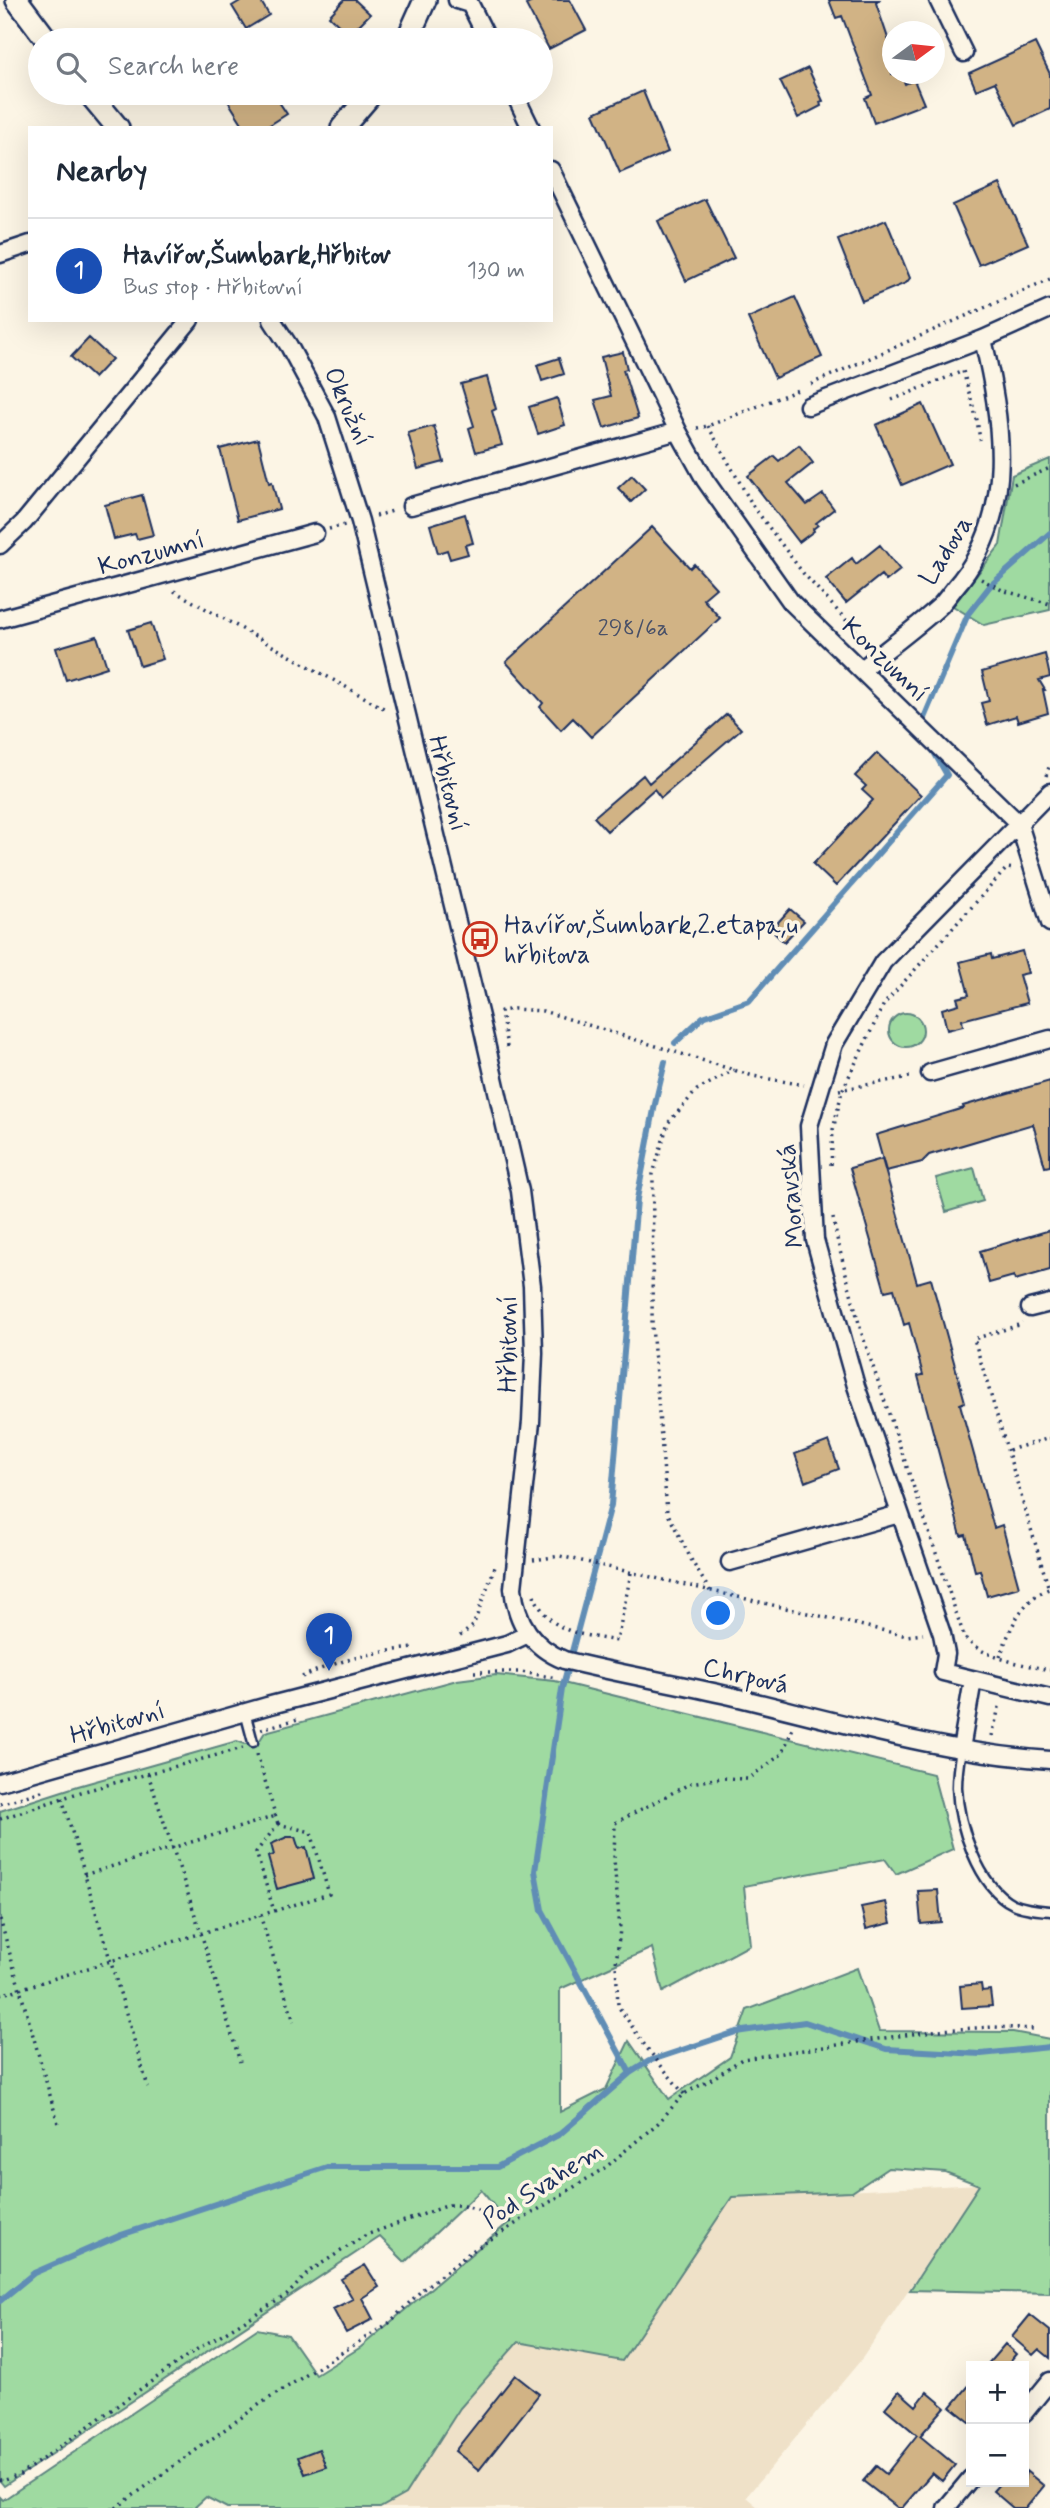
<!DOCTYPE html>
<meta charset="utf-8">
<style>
:root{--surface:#fff;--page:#f6f6f7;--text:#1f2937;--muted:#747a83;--line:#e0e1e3;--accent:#c8321e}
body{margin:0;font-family:Mynerve,sans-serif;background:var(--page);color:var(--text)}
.controls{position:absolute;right:21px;bottom:21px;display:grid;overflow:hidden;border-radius:0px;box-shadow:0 7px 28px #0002}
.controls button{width:63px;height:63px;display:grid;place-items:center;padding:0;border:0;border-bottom:2px solid var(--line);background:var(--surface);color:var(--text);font:35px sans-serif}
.compass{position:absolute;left:882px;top:21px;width:63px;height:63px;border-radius:50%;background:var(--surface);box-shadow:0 7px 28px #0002;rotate:75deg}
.you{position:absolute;left:719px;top:1614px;width:24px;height:24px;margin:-18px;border:5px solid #fff;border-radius:50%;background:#1a73e8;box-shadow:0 0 0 10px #1a73e833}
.badge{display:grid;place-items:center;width:46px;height:46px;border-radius:50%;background:var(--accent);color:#fff;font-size:23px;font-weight:700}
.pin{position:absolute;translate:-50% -58px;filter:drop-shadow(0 2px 4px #0008)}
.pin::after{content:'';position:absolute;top:37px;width:24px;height:21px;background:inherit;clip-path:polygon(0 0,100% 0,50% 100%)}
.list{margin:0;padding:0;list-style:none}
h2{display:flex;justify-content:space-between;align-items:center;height:91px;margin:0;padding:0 28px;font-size:30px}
h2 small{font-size:23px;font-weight:400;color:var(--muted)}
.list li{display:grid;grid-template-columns:46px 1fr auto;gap:21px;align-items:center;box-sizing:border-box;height:105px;padding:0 28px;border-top:2px solid var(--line)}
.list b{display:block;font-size:26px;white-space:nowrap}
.list p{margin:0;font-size:23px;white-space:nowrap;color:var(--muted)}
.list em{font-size:23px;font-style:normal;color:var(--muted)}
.icon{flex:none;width:38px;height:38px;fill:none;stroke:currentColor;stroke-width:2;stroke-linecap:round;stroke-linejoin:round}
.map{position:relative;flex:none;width:1050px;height:2508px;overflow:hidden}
.search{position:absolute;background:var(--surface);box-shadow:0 7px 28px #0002;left:28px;top:28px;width:525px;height:77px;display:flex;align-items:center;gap:18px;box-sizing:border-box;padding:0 24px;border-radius:38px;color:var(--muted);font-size:26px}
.panel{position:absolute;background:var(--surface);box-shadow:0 7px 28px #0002;left:28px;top:126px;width:525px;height:196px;border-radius:0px}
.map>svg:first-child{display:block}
</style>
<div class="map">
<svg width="1050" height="2508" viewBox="0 0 1050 2508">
<rect width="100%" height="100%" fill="#fcf5e5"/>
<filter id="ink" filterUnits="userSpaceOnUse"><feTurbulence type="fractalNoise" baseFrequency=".0143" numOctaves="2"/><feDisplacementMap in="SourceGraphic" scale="14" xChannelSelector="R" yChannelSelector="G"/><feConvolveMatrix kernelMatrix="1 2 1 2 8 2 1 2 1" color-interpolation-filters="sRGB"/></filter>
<g filter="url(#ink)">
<path fill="#efe1c8" d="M980 2184 861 2360 746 2497 759 2508H380L405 2494 460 2408 518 2342 622 2361 732 2197Z"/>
<path fill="#9fdaa1" stroke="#5d8480" stroke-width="2" d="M1050 459V610L984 625 953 606 1000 545 1012 475Z
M889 1030a17 17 0 1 1 34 0a17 17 0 1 1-34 0Z
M974 1168 983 1201 946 1212 936 1178Z
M496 1675 555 1681 933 1774 953 1849 896 1874 885 1859 744 1886 750 1945 663 1992 652 1948 560 1989V2112L606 2089 629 2041 669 2099 730 2057 747 2010 857 1968 879 2031 1013 2032 1050 2039V2293L910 2290 979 2185 945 2172 888 2168 852 2192 732 2197 622 2361 518 2342 460 2408 405 2494 380 2508H227L206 2497 194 2508H0V2497L3 2500 257 2329 288 2335 316 2375 361 2347 508 2223 481 2190 405 2262 380 2237 4 2486 0 2481V1811L78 1786 237 1741 245 1744 260 1740 265 1732 457 1680Z"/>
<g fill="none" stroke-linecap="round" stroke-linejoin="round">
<path stroke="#608db5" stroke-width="6" d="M921 725 968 614 990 586 1050 533
M675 1043 703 1017 749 1001 947 775 931 747
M630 2073 542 1910 535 1871 562 1689 611 1505 637 1199 655 1104 665 1062
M0 2301 34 2273 121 2235 327 2167H497L560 2134 630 2073 649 2061 736 2032 805 2022 886 2049 981 2054 1050 2047"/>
</g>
<path fill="#d1b385" stroke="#1b2f5e" stroke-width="2" d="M242 0H260L269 15 246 29 232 6Z
M344 0H355L370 14 349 35 329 16Z
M536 0H570L586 30 549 49 526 5Z
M829 0H879L876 3 892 50V74H901L905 84 914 80 924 104 874 123 865 98 872 95 842 16 836 18Z
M1035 43 1050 74V109L1016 125 995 82 976 90 969 73Z
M808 68 823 101 820 102 821 106 798 118 780 81Z
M643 91 668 152 620 173 594 113Z
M223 93H273L287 114 265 128H245Z
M1000 184 1028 244 979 265 953 205Z
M705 199 734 258 686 281 658 221Z
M886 220 910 278 906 283 862 301 838 240Z
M795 297 822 357 775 378 748 318Z
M89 338 112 359 94 378 71 357Z
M623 352 627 369 623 370 638 418 604 428 595 400 611 396 601 357Z
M559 358 564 374 542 381 537 365Z
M487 377 496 409 492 411 502 445 476 452 469 428 474 426 461 384Z
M557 398 565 425 538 434 529 407Z
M923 404 950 464 902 485 876 425Z
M434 426 444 462 418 469 408 433Z
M258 439 269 483 272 482 279 509 238 520 220 449Z
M799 445 813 463 788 483 807 505 823 494 834 509 816 523 818 525 813 529 814 531 799 542 748 476 774 456 779 461Z
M632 475 645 489 631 502 618 488Z
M142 495 153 535 137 539 135 534 114 539 105 505Z
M465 514 473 543 465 545 468 554 450 559 447 550 438 553 430 525Z
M652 527 690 568 694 564 716 588 703 599 720 618 591 737 573 718 561 730 540 707 543 703 506 662Z
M880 545 900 570 886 581 881 575 846 603 826 579 852 558 856 564Z
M151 623 163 659 140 666 128 630Z
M97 636 107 667 66 680 56 648Z
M1045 654 1050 677 1039 680 1045 690H1043L1048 713 1018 722 1016 716 987 725 981 703 989 701 982 672Z
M727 714 741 729 661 798 654 789 607 831 594 817 643 775 649 783Z
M877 753 921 795 836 886 813 864 873 800 862 790 866 786 855 776Z
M790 909 804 921 784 942 771 930Z
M1022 951 1028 973 1019 975 1027 1003 962 1020 963 1026 947 1030 942 1009 959 1004 957 998 969 995 960 962 991 954 992 959Z
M1050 1081V1166L1045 1167 1033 1124 929 1155 922 1162 886 1171 876 1135 964 1108 963 1106Z
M882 1159 917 1283 931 1279 965 1402 960 1404 994 1528 1002 1525 1019 1587 987 1596 980 1570 975 1571 966 1535 961 1536 918 1376 923 1375 909 1323 904 1325 894 1289 885 1291 850 1168Z
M1050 1230V1270L1015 1280 1014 1276 989 1283 980 1251Z
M829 1441 839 1469 805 1482 795 1454Z
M287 1837H295L299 1849 306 1847 314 1879 277 1889 268 1857 274 1855 271 1844Z
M938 1890 941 1922 921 1924 918 1891Z
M886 1902 891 1923 866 1929 861 1907Z
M981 1984 982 1991 990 1990 992 2006 962 2008 960 1986Z
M365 2265 379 2287 362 2298 373 2319 346 2333 333 2309 353 2299 341 2279Z
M1030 2315 1050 2331V2358L1039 2349 1033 2355 1012 2337Z
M1005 2344 1016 2354 1006 2366H986Z
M515 2375 539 2394 479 2470 455 2451Z
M971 2383V2423L951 2407Z
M899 2391 916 2406 927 2392 945 2407 920 2436 955 2465 942 2481 932 2473 902 2508H898L863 2481 876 2466 886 2474 917 2435 885 2408Z
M319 2449 326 2467 305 2474 298 2457Z
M1026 2471 1044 2486 1026 2508H1013L993 2491 1001 2482H1024Z"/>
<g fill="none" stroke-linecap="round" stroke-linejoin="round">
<g stroke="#1b2f5e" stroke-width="13">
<path id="service" d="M245 1712 253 1742
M961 1749C959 1761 957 1774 957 1787 958 1823 978 1887 1013 1904 1024 1909 1038 1910 1050 1911"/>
</g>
<g stroke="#1b2f5e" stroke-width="21">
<path id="minor" d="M457 0 470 4 488 40
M938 0 964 53
M514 93 531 128
M551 170 678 431 705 480 791 602 1019 824 1050 923
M0 254 30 244
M272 320 289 346 327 417 360 521 480 1017 520 1191 532 1286 534 1353 531 1422 513 1588C516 1622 532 1647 564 1660 619 1674 676 1683 731 1696 836 1721 942 1753 1050 1760
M808 406 983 339 1050 309
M411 506 678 431
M0 545 24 522 190 320
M0 619 315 533
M862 669C888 648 916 628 941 605 948 597 954 588 961 580 1016 509 1002 421 983 339
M1050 792 883 962 834 1044 809 1126 815 1240 856 1386 942 1634 946 1654 943 1672 1050 1698
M930 1073 1050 1039
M1030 1308 1050 1303
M730 1562 899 1514
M961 1749 973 1680
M0 1782 267 1706 507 1644 528 1634
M1024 2413 1050 2381
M946 2508 971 2478"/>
</g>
<g stroke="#1b2f5e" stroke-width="26">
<path id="tertiary" d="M17 0 47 40
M407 40 425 0
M89 93 118 128
M342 128 372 93"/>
</g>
<path stroke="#1b2f5e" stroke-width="3.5" stroke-dasharray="2 5" stroke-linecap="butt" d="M811 384 1050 279
M892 400 963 371 977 420 980 440
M708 426 753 506 803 573 867 643
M697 428 708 426 798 390
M1014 484 1050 468
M376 516 396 510
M329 529 345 525
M981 579 1002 590 1050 604
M174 591 387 710
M1046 776 1050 764
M507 1047 501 1011 514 1009 543 1011 753 1076 804 1085
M839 1090 914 1076
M831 1165 833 1130 842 1091 884 1004 1007 868 1014 869
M833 1218 838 1243 861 1331 964 1636C978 1657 1025 1665 1050 1670
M1009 1450 1050 1438
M533 1560 560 1556 907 1636 923 1634
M710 1591 693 1563 667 1512 652 1326 653 1174 668 1123 697 1090 734 1070
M534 1595C550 1634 580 1634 617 1641L631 1573
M460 1636 473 1626 496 1564
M1000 1657C1009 1631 1021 1599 1049 1589L974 1339 1019 1325 1022 1322
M474 1672H521L557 1678
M302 1677C338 1660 377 1651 416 1648
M261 1729 298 1719
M992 1736 1000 1703
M257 1754 278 1824
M148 1774 201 1933 240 2062
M62 1798 148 2087
M0 1804 45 1790
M0 1819 81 1792 243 1748
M278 1824 311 1832 329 1894 274 1911 256 1852Z
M84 1875 276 1816
M260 1915 294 2022
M0 1919 59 2127
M0 1995 274 1911
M684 2094 646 2047 618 2006 616 1964 620 1929 614 1860 615 1823 691 1783 721 1778 748 1779 782 1754 793 1728
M0 2479 2 2481 20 2475 194 2351 287 2295 310 2271 366 2235 449 2205C473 2204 492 2218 515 2223
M116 2508 260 2404 389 2323 423 2289 472 2251 606 2167 658 2123 684 2094 710 2080 742 2059 939 2030 995 2027 1036 2029"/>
<use href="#service" stroke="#fcf5e5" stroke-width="8"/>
<use href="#minor" stroke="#fcf5e5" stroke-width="16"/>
<use href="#tertiary" stroke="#fcf5e5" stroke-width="21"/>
</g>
</g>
<defs>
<g id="bus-ring" transform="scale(1.75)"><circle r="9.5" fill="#fcf5e5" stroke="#c8321e" stroke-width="1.5"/><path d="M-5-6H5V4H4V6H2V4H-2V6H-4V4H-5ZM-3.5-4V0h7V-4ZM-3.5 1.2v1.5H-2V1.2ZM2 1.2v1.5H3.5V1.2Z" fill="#c8321e"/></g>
</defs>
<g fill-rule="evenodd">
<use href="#bus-ring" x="480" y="939"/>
</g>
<g text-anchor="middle" stroke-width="7" stroke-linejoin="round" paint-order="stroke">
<g font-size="23" fill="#485068">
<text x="633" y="635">298/6a</text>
</g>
<g font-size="26" fill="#1b2f5e" stroke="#fcf5e5">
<text transform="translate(349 406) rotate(66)" y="9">Okružní</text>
<text transform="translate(945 550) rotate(-58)" y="9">Ladova</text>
<text transform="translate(151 552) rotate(-15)" y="9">Konzumní</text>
<text transform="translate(886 659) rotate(44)" y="9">Konzumní</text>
<text transform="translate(449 783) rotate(76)" y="9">Hřbitovní</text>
<text transform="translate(790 1196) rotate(-95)" y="9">Moravská</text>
<text transform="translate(507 1344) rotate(-90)" y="9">Hřbitovní</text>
<text transform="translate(746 1675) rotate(13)" y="9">Chrpová</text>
<text transform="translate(117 1722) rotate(-16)" y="9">Hřbitovní</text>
<text transform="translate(542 2184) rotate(-33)" y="9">Pod Svahem</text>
</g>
<g font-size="26" fill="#1b2f5e" stroke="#fcf5e5" text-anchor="start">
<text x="504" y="933">Havířov,Šumbark,2.etapa,u<tspan x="504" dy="30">hřbitova</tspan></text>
</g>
</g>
</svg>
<div class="controls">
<button>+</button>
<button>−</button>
</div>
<svg class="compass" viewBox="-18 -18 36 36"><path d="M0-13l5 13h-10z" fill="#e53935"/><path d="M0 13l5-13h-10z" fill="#747a83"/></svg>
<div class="you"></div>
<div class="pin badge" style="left:329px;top:1671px;background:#1a4fb4">1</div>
<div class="search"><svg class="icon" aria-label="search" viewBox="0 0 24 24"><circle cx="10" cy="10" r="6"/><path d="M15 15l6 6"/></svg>Search here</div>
<section class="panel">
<h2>Nearby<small></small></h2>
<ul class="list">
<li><span class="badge" style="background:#1a4fb4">1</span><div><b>Havířov,Šumbark,Hřbitov</b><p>Bus stop · Hřbitovní</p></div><em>130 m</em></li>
</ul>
</section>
</div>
